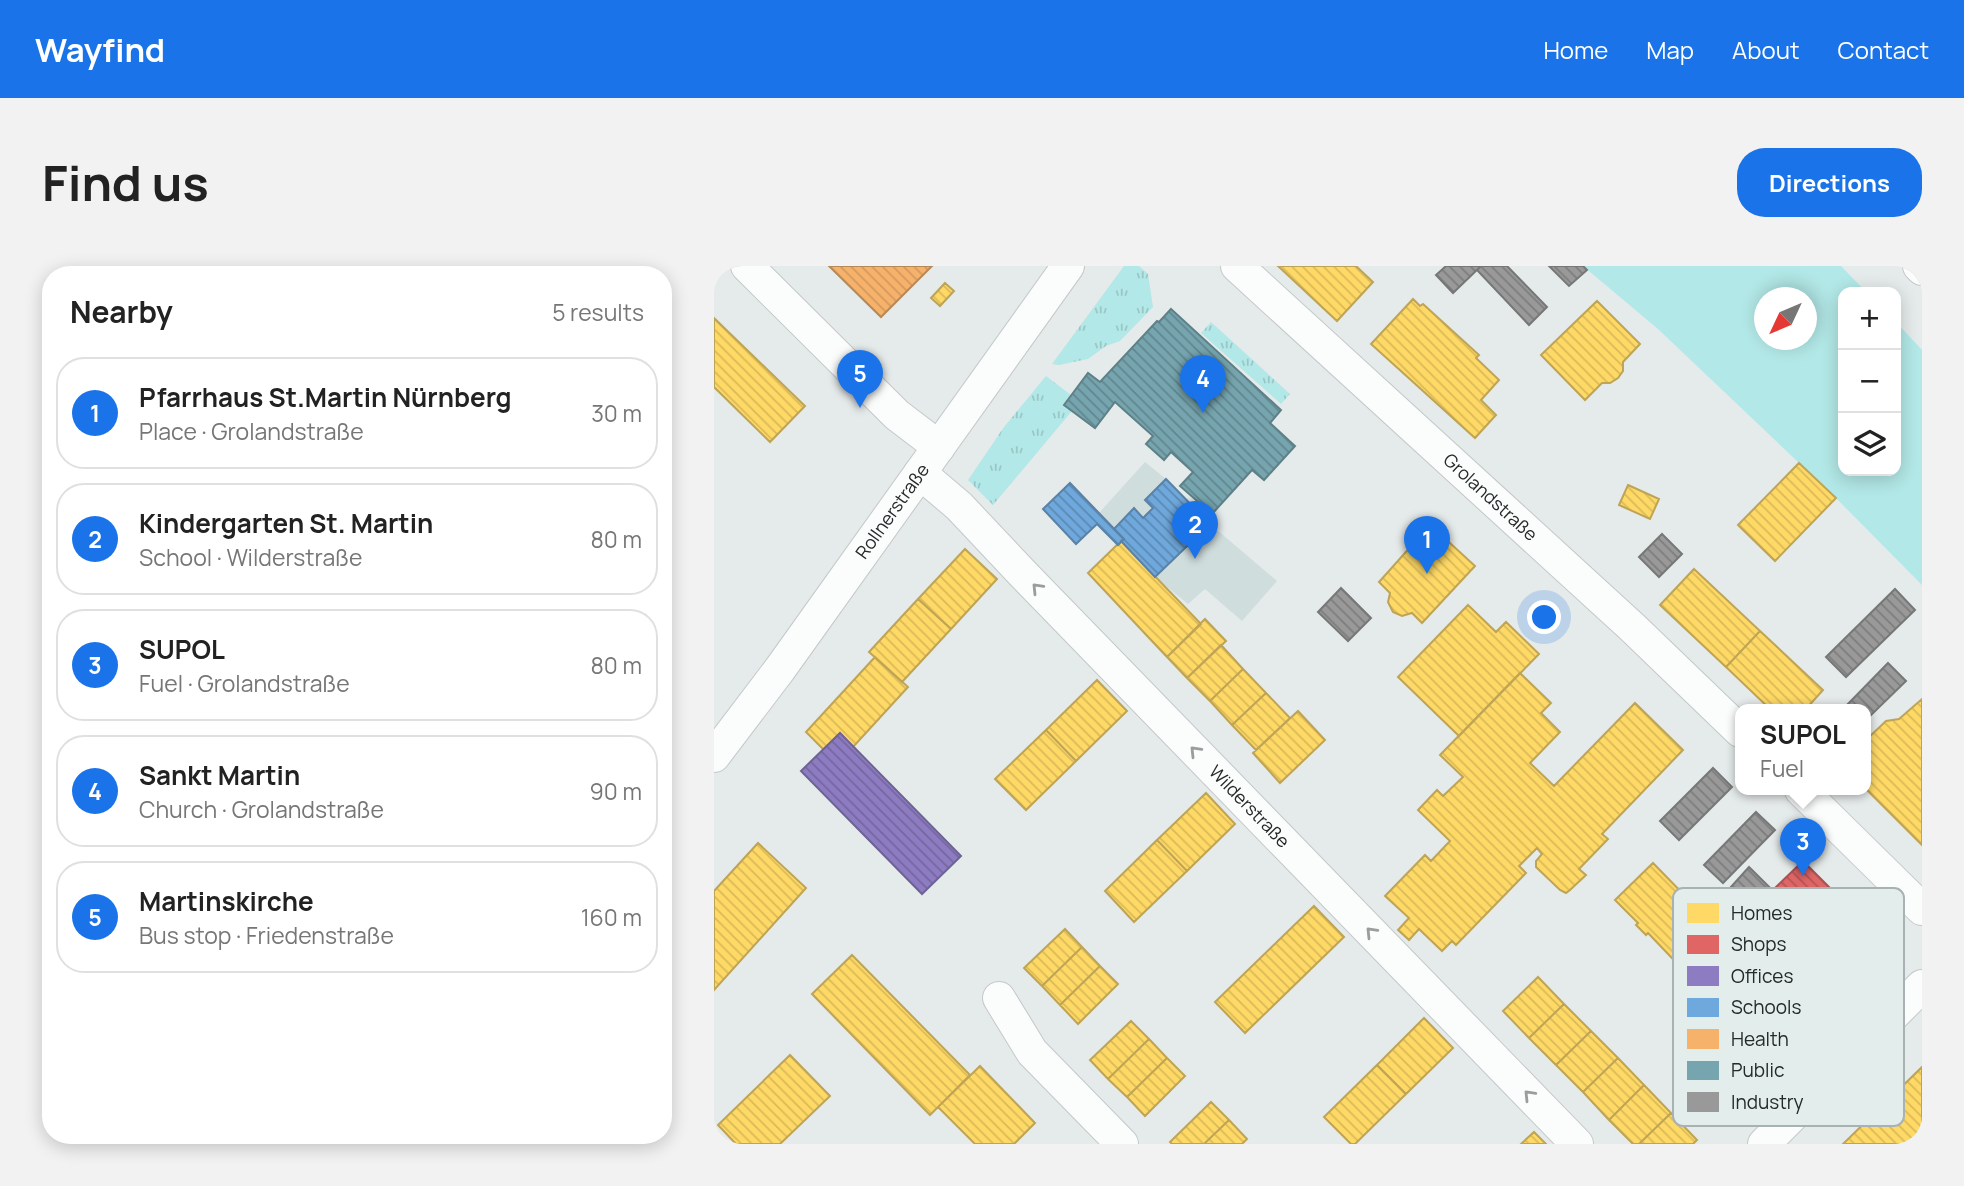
<!DOCTYPE html>
<meta charset="utf-8">
<style>
:root{--surface:#fff;--page:#f2f2f2;--text:#222;--muted:#767676;--line:#e0e0e0;--accent:#1a73e8}
body{margin:0;font-family:Manrope,sans-serif;background:var(--page);color:var(--text)}
.controls{position:absolute;right:21px;top:21px;display:grid;overflow:hidden;border-radius:14px;box-shadow:0 4px 18px #0003}
.controls button{width:63px;height:63px;display:grid;place-items:center;padding:0;border:0;border-bottom:2px solid var(--line);background:var(--surface);color:var(--text);font:35px sans-serif}
.compass{position:absolute;left:1040px;top:21px;width:63px;height:63px;border-radius:50%;background:var(--surface);box-shadow:0 4px 18px #0003;rotate:226deg}
.you{position:absolute;left:831px;top:352px;width:24px;height:24px;margin:-18px;border:5px solid #fff;border-radius:50%;background:#1a73e8;box-shadow:0 0 0 10px #1a73e833}
.badge{display:grid;place-items:center;width:46px;height:46px;border-radius:50%;background:var(--accent);color:#fff;font-size:23px;font-weight:700}
.pin{position:absolute;translate:-50% -58px;filter:drop-shadow(0 2px 4px #0008)}
.pin::after{content:'';position:absolute;top:37px;width:24px;height:21px;background:inherit;clip-path:polygon(0 0,100% 0,50% 100%)}
.popup{position:absolute;left:1021px;top:438px;width:136px;height:91px;box-sizing:border-box;display:grid;place-content:center;border-radius:14px;background:var(--surface);filter:drop-shadow(0 2px 5px #0005);font-size:23px;white-space:nowrap;color:var(--muted)}
.popup b{font-size:26px;color:var(--text)}
.popup::after{content:'';position:absolute;left:50%;top:100%;margin-left:-14px;border:14px solid transparent;border-top-color:var(--surface)}
.list{margin:0;padding:0;list-style:none}
h2{display:flex;justify-content:space-between;align-items:center;height:91px;margin:0;padding:0 28px;font-size:30px}
h2 small{font-size:23px;font-weight:400;color:var(--muted)}
.list li{display:grid;grid-template-columns:46px 1fr auto;gap:21px;align-items:center;box-sizing:border-box;height:112px;margin:0 14px 14px;padding:0 14px;border:2px solid var(--line);border-radius:28px}
.list b{display:block;font-size:26px;white-space:nowrap}
.list p{margin:0;font-size:23px;white-space:nowrap;color:var(--muted)}
.list em{font-size:23px;font-style:normal;color:var(--muted)}
.icon{flex:none;width:38px;height:38px;fill:none;stroke:currentColor;stroke-width:2;stroke-linecap:round;stroke-linejoin:round}
.map{position:relative;flex:none;width:1208px;height:878px;overflow:hidden;border-radius:28px}
header{display:flex;align-items:center;gap:42px;box-sizing:border-box;height:98px;padding:0 35px;background:var(--accent);color:#fff}
header strong{font-size:33px}
nav{display:flex;gap:38px;margin-inline-start:auto;font-size:24px}
.intro{display:flex;align-items:center;justify-content:space-between;box-sizing:border-box;height:168px;padding:0 42px}
h1{margin:0;font-size:49px}
.button{padding:18px 32px;border-radius:28px;background:var(--accent);color:#fff;font-size:24px;font-weight:700}
main{display:flex;gap:42px;padding:0 42px}
aside{flex:1;background:var(--surface);border-radius:28px;box-shadow:0 4px 18px #0003}
.map>svg:first-child{display:block}
</style>
<header>
<strong>Wayfind</strong>
<nav><a>Home</a><a>Map</a><a>About</a><a>Contact</a></nav>
</header>
<div class="intro"><h1>Find us</h1><a class="button">Directions</a></div>
<main>
<aside>
<h2>Nearby<small>5 results</small></h2>
<ul class="list">
<li><span class="badge">1</span><div><b>Pfarrhaus St.Martin Nürnberg</b><p>Place · Grolandstraße</p></div><em>30 m</em></li>
<li><span class="badge">2</span><div><b>Kindergarten St. Martin</b><p>School · Wilderstraße</p></div><em>80 m</em></li>
<li><span class="badge">3</span><div><b>SUPOL</b><p>Fuel · Grolandstraße</p></div><em>80 m</em></li>
<li><span class="badge">4</span><div><b>Sankt Martin</b><p>Church · Grolandstraße</p></div><em>90 m</em></li>
<li><span class="badge">5</span><div><b>Martinskirche</b><p>Bus stop · Friedenstraße</p></div><em>160 m</em></li>
</ul>
</aside>
<div class="map">
<svg width="1208" height="878" viewBox="0 0 1208 878">
<defs>
<pattern id="grass-tufts" width="24" height="20" patternUnits="userSpaceOnUse" patternTransform="scale(1.75)"><rect width="24" height="20" fill="#b2e8e7"/><path d="M3 7l-1-3M5 7V3M7 7l1-3M15 17l-1-3M17 17v-4M19 17l1-3" fill="none" stroke="#99c7c6"/></pattern>
<pattern id="homes-back-hatch" width="6" height="6" patternUnits="userSpaceOnUse" patternTransform="scale(1.75)"><rect width="6" height="6" fill="#ffd966"/><path d="M-1 5l2 2M0 0l6 6M5-1l2 2" fill="none" stroke="#daba58"/></pattern>
<pattern id="shops-back-hatch" width="6" height="6" patternUnits="userSpaceOnUse" patternTransform="scale(1.75)"><rect width="6" height="6" fill="#e06666"/><path d="M-1 5l2 2M0 0l6 6M5-1l2 2" fill="none" stroke="#b55454"/></pattern>
<pattern id="offices-back-hatch" width="6" height="6" patternUnits="userSpaceOnUse" patternTransform="scale(1.75)"><rect width="6" height="6" fill="#8e7cc3"/><path d="M-1 5l2 2M0 0l6 6M5-1l2 2" fill="none" stroke="#74669e"/></pattern>
<pattern id="schools-back-hatch" width="6" height="6" patternUnits="userSpaceOnUse" patternTransform="scale(1.75)"><rect width="6" height="6" fill="#6fa8dc"/><path d="M-1 5l2 2M0 0l6 6M5-1l2 2" fill="none" stroke="#5b89b2"/></pattern>
<pattern id="health-back-hatch" width="6" height="6" patternUnits="userSpaceOnUse" patternTransform="scale(1.75)"><rect width="6" height="6" fill="#f6b26b"/><path d="M-1 5l2 2M0 0l6 6M5-1l2 2" fill="none" stroke="#d3995d"/></pattern>
<pattern id="public-back-hatch" width="6" height="6" patternUnits="userSpaceOnUse" patternTransform="scale(1.75)"><rect width="6" height="6" fill="#76a5af"/><path d="M-1 5l2 2M0 0l6 6M5-1l2 2" fill="none" stroke="#61868e"/></pattern>
<pattern id="industry-back-hatch" width="6" height="6" patternUnits="userSpaceOnUse" patternTransform="scale(1.75)"><rect width="6" height="6" fill="#999"/><path d="M-1 5l2 2M0 0l6 6M5-1l2 2" fill="none" stroke="#7d7d7d"/></pattern>
</defs>
<rect width="100%" height="100%" fill="#e5eaea"/>
<path fill="#d0dddd" d="M431 196 452 213 496 258 563 315 528 355 491 323 474 338 441 311 385 247Z"/>
<path fill="url(#grass-tufts)" d="M410 0H425L434 8 439 41 406 75 392 80 374 93 345 99 338 98Z
M497 56 576 128 567 138 487 67Z
M332 110 357 129 350 139 358 145 279 239 254 214 290 161Z"/>
<path fill="#b2e8e7" fill-rule="evenodd" d="M869 0H1127L1152 26H1129V205H1182V56L1208 84V319L1122 232 944 63ZM1050 32H1092V74H1050Z"/>
<path fill="url(#homes-back-hatch)" stroke="#bea454" stroke-width="2" d="M564 0H642L659 16 623 55Z
M231 17 240 25 226 40 217 32Z
M699 33 706 40 709 38 765 89 762 92 785 114 767 134 782 149 761 172 657 78Z
M883 35 926 78 909 96V105L904 112 896 117H888L871 134 827 89Z
M0 52 91 140 56 176 0 121Z
M1085 197 1122 232 1061 295 1024 259Z
M914 219 945 233 936 253 905 239Z
M712 255 761 300 708 357 698 347 688 350 679 346 674 336 676 327 665 316 699 278 694 274Z
M407 275 487 358 453 391 374 307Z
M251 283 283 313 237 363 204 333Z
M980 303 1046 365 1012 401 946 339Z
M204 333 237 363 188 416 155 386Z
M754 339 782 366 792 356 825 388 745 470 684 411Z
M491 353 512 375 473 412 453 391Z
M1046 365 1109 424 1091 444H1057L1012 401Z
M507 379 529 403 496 435 473 412Z
M161 391 194 421 139 481 126 467 110 484 92 466Z
M529 403 552 427 518 459 496 435Z
M806 407 837 437 827 447 846 466 816 497 840 520 921 437 969 484 888 568 894 573 865 603 872 609 856 624 852 627 846 624 822 601V595L828 588 823 582 805 600 812 607 742 679 738 675 728 685 705 663 695 674 684 664 695 652 671 630 711 589 717 595 736 575 704 544 723 524 729 530 749 511 726 489Z
M383 414 413 445 362 495 332 464Z
M552 427 576 452 542 484 518 459Z
M1208 433V579L1152 523V474L1172 455 1185 453Z
M584 445 611 474 566 517 539 487Z
M332 464 362 495 312 544 281 513Z
M492 527 521 558 473 605 443 574Z
M443 574 473 605 420 656 391 625Z
M44 577 92 622 0 724V625Z
M939 597 1102 764 1065 801 1041 777 1039 779 1030 770 1033 768 987 722 985 724 976 715 978 713 934 667 932 669 922 659 924 657 901 634Z
M600 640 630 671 531 767 501 736Z
M351 663 368 681 328 720 310 702Z
M368 681 386 700 346 739 328 720Z
M138 689 256 809 216 849 98 728Z
M386 700 404 718 364 758 346 739Z
M824 711 850 738 815 772 789 745Z
M850 738 877 765 842 799 815 772Z
M710 752 739 782 692 828 663 799Z
M417 755 435 773 394 813 376 794Z
M877 765 904 792 869 826 842 799Z
M435 773 453 792 413 831 394 813Z
M76 789 116 830 66 878H22L4 859Z
M453 792 471 810 431 850 413 831Z
M904 792 930 819 895 854 869 826Z
M663 799 692 828 641 878H637L610 851Z
M266 800 321 857 300 878H261L224 841Z
M1208 801V878H1129Z
M930 819 957 847 925 878H919L895 854Z
M497 836 515 854 490 878H458L456 876Z
M957 847 983 874 979 878H925Z
M515 854 533 873 528 878H490Z
M820 866 832 878H807Z"/>
<path fill="url(#shops-back-hatch)" stroke="#a85454" stroke-width="2" d="M1089 595 1145 651 1116 680 1059 624Z"/>
<path fill="url(#offices-back-hatch)" stroke="#6e6395" stroke-width="2" d="M126 467 247 590 208 628 87 505Z"/>
<path fill="url(#schools-back-hatch)" stroke="#5982a6" stroke-width="2" d="M452 213 496 258 441 311 407 275 410 273 400 263 420 242 429 252 439 242 431 234Z
M356 217 410 273 404 279 383 258 362 278 329 243Z"/>
<path fill="url(#health-back-hatch)" stroke="#b78957" stroke-width="2" d="M115 0H218L167 51Z"/>
<path fill="url(#public-back-hatch)" stroke="#5e8087" stroke-width="2" d="M457 43 567 144 556 157 581 180 550 214 538 204 498 248 466 220 479 206 457 186 450 194 432 178 439 170 401 136 381 162 350 139 374 107 386 116 443 55 445 56Z"/>
<path fill="url(#industry-back-hatch)" stroke="#767777" stroke-width="2" d="M732 0H765L766 1 739 27 722 9Z
M767 0H793L833 41 815 59 763 4Z
M835 0H869L873 4 855 20Z
M948 268 968 288 945 311 925 291Z
M627 322 657 352 634 375 604 346Z
M1181 323 1201 344 1132 411 1112 391Z
M1174 397 1192 415 1152 454V444H1128Z
M999 502 1018 521 965 574 946 555Z
M1042 546 1061 564 1009 617 990 599Z
M1035 601 1110 675 1088 696 1016 622Z
M1000 800 1011 811 992 830 981 819Z
M1011 811 1029 828 1009 848 992 830Z"/>
<g fill="none" stroke-linecap="round" stroke-linejoin="round">
<g stroke="#c4c8c8" stroke-width="34">
<g id="minor">
<path d="M33 0 183 149 225 181"/>
<path id="s1" d="M523 0 918 361 1026 465"/>
<path d="M1205 0 1208 3"/>
<path id="s2" d="M206 207 245 240 310 309 863 878"/>
<path id="s3" d="M0 490 66 403 354 0"/>
<path d="M1087 524 1208 643"/>
<path d="M285 732 318 786 408 878"/>
<path d="M1050 878 1208 720"/>
</g>
</g>
<use href="#minor" stroke="#fbfcfc" stroke-width="32"/>
</g>
<defs><path id="oneway-chevron" d="M-2-3.5L2.5 0L-2 3.5" fill="none" stroke-width="1.6" stroke-linecap="round" stroke-linejoin="round" transform="scale(1.75)"/></defs>
<g stroke="#9b9d9d">
<use href="#oneway-chevron" transform="translate(323 322) rotate(-134)"/>
<use href="#oneway-chevron" transform="translate(481 485) rotate(-134)"/>
<use href="#oneway-chevron" transform="translate(657 666) rotate(-134)"/>
<use href="#oneway-chevron" transform="translate(815 829) rotate(-134)"/>
</g>
<g text-anchor="middle" stroke-width="7" stroke-linejoin="round" paint-order="stroke">
<g font-size="18" fill="#252929" stroke="#e2edec">
<text dy="6" stroke="none"><textPath href="#s1" startOffset="343">Grolandstraße</textPath></text>
<text dy="6" stroke="none"><textPath href="#s3" startOffset="303">Rollnerstraße</textPath></text>
<text dy="6" stroke="none"><textPath href="#s2" startOffset="469">Wilderstraße</textPath></text>
</g>
</g>
<rect x="959" y="622" width="231" height="238" rx="10" fill="#e2edec" stroke="#a9b2b2" stroke-width="2"/>
<rect x="973" y="637" width="32" height="20" fill="#ffd966"/>
<rect x="973" y="669" width="32" height="19" fill="#e06666"/>
<rect x="973" y="700" width="32" height="20" fill="#8e7cc3"/>
<rect x="973" y="732" width="32" height="19" fill="#6fa8dc"/>
<rect x="973" y="763" width="32" height="20" fill="#f6b26b"/>
<rect x="973" y="795" width="32" height="19" fill="#76a5af"/>
<rect x="973" y="826" width="32" height="20" fill="#999"/>
<g font-size="19" fill="#252929">
<text x="1017" y="654">Homes</text>
<text x="1017" y="685">Shops</text>
<text x="1017" y="717">Offices</text>
<text x="1017" y="748">Schools</text>
<text x="1017" y="780">Health</text>
<text x="1017" y="811">Public</text>
<text x="1017" y="843">Industry</text>
</g>
</svg>
<div class="controls">
<button>+</button>
<button>−</button>
<button><svg class="icon" aria-label="layers" viewBox="0 0 24 24"><path d="M12 4l9 5-9 5-9-5zM3 14l9 5 9-5"/></svg></button>
</div>
<svg class="compass" viewBox="-18 -18 36 36"><path d="M0-13l5 13h-10z" fill="#e53935"/><path d="M0 13l5-13h-10z" fill="#767676"/></svg>
<div class="you"></div>
<div class="pin badge" style="left:713px;top:308px">1</div>
<div class="pin badge" style="left:481px;top:293px">2</div>
<div class="pin badge" style="left:1089px;top:610px">3</div>
<div class="popup"><b>SUPOL</b>Fuel</div>
<div class="pin badge" style="left:489px;top:147px">4</div>
<div class="pin badge" style="left:146px;top:142px">5</div>
</div>
</main>
